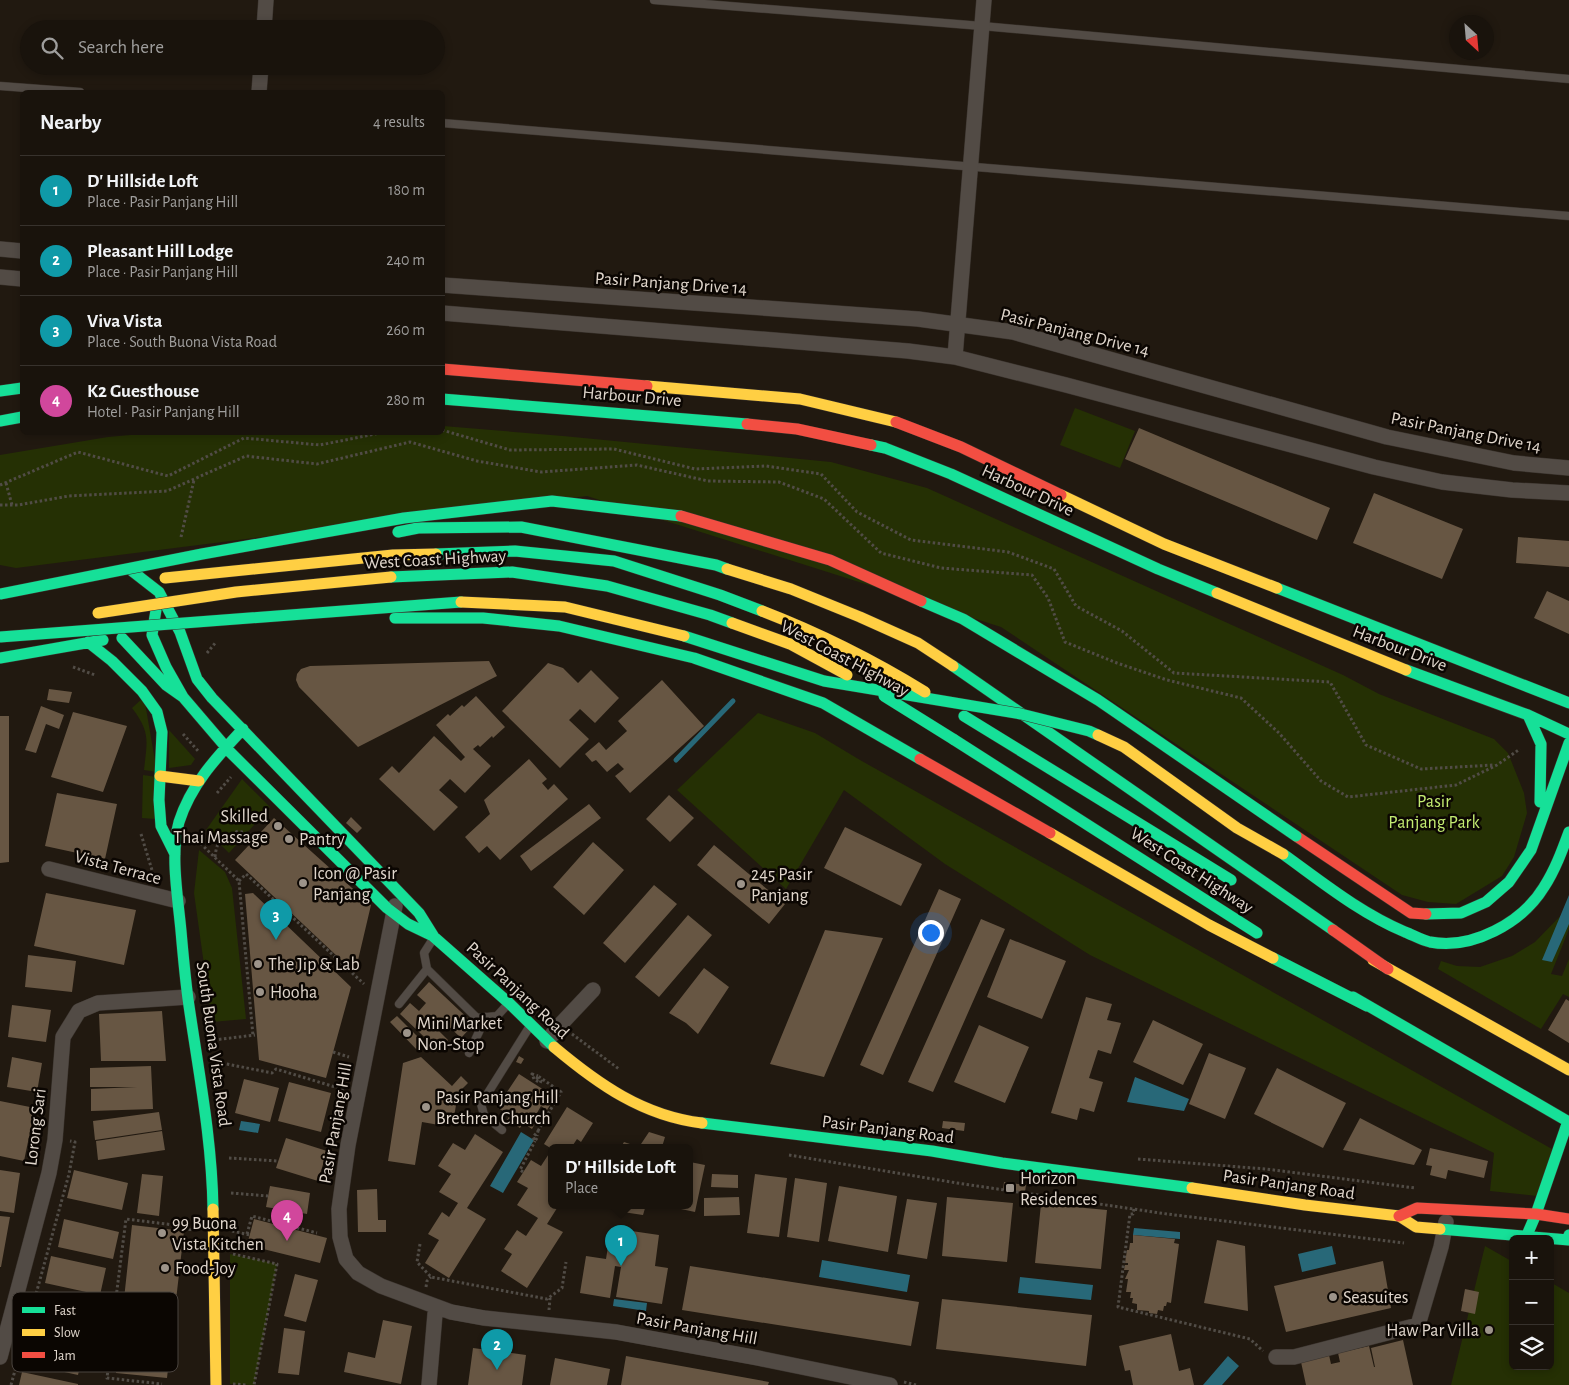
<!DOCTYPE html>
<meta charset="utf-8">
<style>
:root{--surface:#19130c;--page:#221c15;--text:#f1f3f6;--muted:#9f9e9d;--line:#37322d;--accent:#8c9099}
body{margin:0;font-family:"Alegreya Sans",sans-serif;background:var(--page);color:var(--text)}
.controls{position:absolute;right:15px;bottom:15px;display:grid;overflow:hidden;border-radius:8px;box-shadow:0 2px 8px #0003}
.controls button{width:45px;height:45px;display:grid;place-items:center;padding:0;border:0;border-bottom:1px solid var(--line);background:var(--surface);color:var(--text);font:25px sans-serif}
.compass{position:absolute;left:1449px;top:15px;width:45px;height:45px;border-radius:50%;background:var(--surface);box-shadow:0 2px 8px #0003;rotate:154deg}
.you{position:absolute;left:930px;top:932px;width:18px;height:18px;margin:-12px;border:4px solid #fff;border-radius:50%;background:#1a73e8;box-shadow:0 0 0 8px #1a73e833}
.badge{display:grid;place-items:center;width:32px;height:32px;border-radius:50%;background:var(--accent);color:#fff;font-size:16px;font-weight:700}
.pin{position:absolute;translate:-50% -41px;filter:drop-shadow(0 1px 2px #0008)}
.pin::after{content:'';position:absolute;top:26px;width:18px;height:15px;background:inherit;clip-path:polygon(0 0,100% 0,50% 100%)}
.popup{position:absolute;left:548px;top:1144px;width:145px;height:65px;box-sizing:border-box;display:grid;place-content:center;border-radius:8px;background:var(--surface);filter:drop-shadow(0 1px 4px #0005);font-size:16px;white-space:nowrap;color:var(--muted)}
.popup b{font-size:19px;color:var(--text)}
.popup::after{content:'';position:absolute;left:50%;top:100%;margin-left:-10px;border:10px solid transparent;border-top-color:var(--surface)}
.list{margin:0;padding:0;list-style:none}
h2{display:flex;justify-content:space-between;align-items:center;height:65px;margin:0;padding:0 20px;font-size:21px}
h2 small{font-size:16px;font-weight:400;color:var(--muted)}
.list li{display:grid;grid-template-columns:32px 1fr auto;gap:15px;align-items:center;box-sizing:border-box;height:70px;padding:0 20px;border-top:1px solid var(--line)}
.list b{display:block;font-size:19px;white-space:nowrap}
.list p{margin:0;font-size:16px;white-space:nowrap;color:var(--muted)}
.list em{font-size:16px;font-style:normal;color:var(--muted)}
.icon{flex:none;width:28px;height:28px;fill:none;stroke:currentColor;stroke-width:2;stroke-linecap:round;stroke-linejoin:round}
.map{position:relative;flex:none;width:1569px;height:1385px;overflow:hidden}
.search{position:absolute;background:var(--surface);box-shadow:0 2px 8px #0003;left:20px;top:20px;width:425px;height:55px;display:flex;align-items:center;gap:12px;box-sizing:border-box;padding:0 18px;border-radius:28px;color:var(--muted);font-size:19px}
.panel{position:absolute;background:var(--surface);box-shadow:0 2px 8px #0003;left:20px;top:90px;width:425px;height:345px;border-radius:8px}
.map>svg:first-child{display:block}
</style>
<div class="map">
<svg width="1569" height="1385" viewBox="0 0 1569 1385">
<rect width="100%" height="100%" fill="#211910"/>
<path fill="#253004" d="M1075 408 1135 431 1120 468 1060 445Z
M443 426 563 436 831 462 927 488 1343 675 1379 694 1494 739 1508 753 1524 793 1527 813 1514 857 1502 876 1456 904 1428 902 1402 895 1001 627 587 496 16 568 0 565V455L108 437 164 432H442Z
M144 697 157 772 144 770C147 741 151 733 132 708Z
M758 713 815 733 860 760 1552 1149 1537 1196 1490 1191 1494 1153 1090 955 945 864 844 790 786 889 677 790Z
M169 730 195 759 191 765 169 768Z
M143 775 157 777 155 819 142 818Z
M242 779 270 807 229 853 206 830Z
M199 850 225 872 232 888 246 1019 212 1022 194 893Z
M1569 907V929L1551 974 1562 976 1569 959V997L1563 994 1541 1029 1438 969 1441 961 1457 966 1480 967 1512 956 1535 942Z
M1485 1246 1513 1262V1366H1550V1282L1569 1293V1385H1451Z
M230 1254 277 1264 254 1385 230 1384Z"/>
<path fill="#286878" d="M1569 895V924L1552 962 1542 960Z
M1135 1077 1189 1099 1184 1111 1127 1102Z
M241 1121 260 1124 258 1133 239 1130Z
M521 1132 534 1140 503 1193 490 1186Z
M1134 1228 1180 1232V1239L1133 1235Z
M1332 1246 1336 1264 1302 1272 1298 1254Z
M822 1260 910 1275 907 1292 819 1277Z
M1020 1277 1093 1285 1091 1300 1018 1293Z
M614 1299 647 1303 646 1311 613 1306Z
M1228 1356 1239 1366 1222 1385H1203Z"/>
<g fill="none" stroke-linecap="round" stroke-linejoin="round">
<path stroke="#286878" stroke-width="5" d="M676 760 733 701"/>
</g>
<path fill="#675643" d="M1139 428 1330 508 1317 540 1125 459Z
M1374 493 1463 529 1442 579 1353 543Z
M1518 537 1569 541V567L1516 563Z
M1547 591 1569 601V634L1534 618Z
M489 661 497 676 358 747 299 687 296 680 297 674 301 669 310 666Z
M548 663 563 668 578 683 591 670 619 698 595 723 580 709 569 720 589 739 560 768 502 711Z
M662 680 704 726 630 793 615 776 624 769 618 763 607 772 596 760 592 762 585 754 599 742 606 750 627 731 618 721Z
M49 689 72 692 69 703 47 700Z
M476 696 505 727 493 738 492 736 480 747 478 745 473 749 491 766 465 793 450 779 439 790 458 807 434 831 379 779 392 766 399 773 434 736 461 761 465 757 436 725 448 714 450 716 462 705 464 707Z
M41 706 64 715 59 729 46 724 36 753 25 750Z
M73 712 127 726 103 792 51 777Z
M0 716H9V862L0 863Z
M529 759 547 779 542 783 548 790 554 784 568 799 500 860 487 846 479 853 465 837 490 814 484 800Z
M57 793 117 804 105 859 45 846Z
M669 795 694 818 670 842 646 819Z
M589 804 601 818 531 871 520 856Z
M351 817 362 828 357 833 346 823Z
M274 818 371 905 355 973 235 860Z
M845 827 922 864 901 906 824 868Z
M593 842 624 870 584 915 553 887Z
M714 845 785 904 769 924 697 865Z
M654 885 677 904 625 963 603 943Z
M939 889 961 899 883 1075 860 1065Z
M46 893 136 910 124 965 34 946Z
M253 893 351 987 326 1078 259 1060 245 894Z
M688 915 712 935 659 997 635 977Z
M981 919 1005 929 933 1092 908 1082Z
M825 930 883 938 824 1077 770 1064Z
M1010 939 1066 961 1042 1019 987 997Z
M28 955 76 961 72 992 25 987Z
M704 968 729 987 698 1034 686 1023 669 1013Z
M429 982 474 1024 461 1038 442 1020 435 1027 448 1040 438 1050 400 1014 410 1003 419 1011 426 1003 417 995Z
M1086 997 1112 1004 1107 1020 1121 1023 1111 1054 1098 1050 1089 1078 1103 1082 1094 1112 1080 1108 1077 1120 1051 1113Z
M1566 999 1569 1001V1043L1548 1030Z
M12 1005 51 1010 46 1042 8 1037Z
M162 1011 166 1061H101L99 1014Z
M397 1016 425 1044 418 1051 390 1022Z
M1153 1020 1203 1044 1183 1085 1133 1062Z
M979 1025 1029 1047 1005 1103 954 1082Z
M1209 1053 1246 1068 1225 1119 1189 1104Z
M519 1056 524 1059 521 1064 516 1062Z
M12 1057 42 1063 37 1092 7 1087Z
M421 1057 452 1086 461 1076 468 1083 458 1093 453 1123 440 1121 439 1125 422 1122 415 1165 388 1161 403 1063Z
M151 1066 153 1109 91 1111V1089L137 1087H90V1068Z
M1277 1068 1346 1103 1323 1148 1254 1114Z
M519 1074 555 1097 547 1110 541 1106 537 1113 540 1115 532 1129 523 1123 520 1128 507 1120 510 1115 498 1108 505 1098 516 1106 519 1100 507 1092Z
M244 1079 279 1088 270 1122 235 1113Z
M289 1082 331 1093 321 1132 278 1121Z
M0 1101 35 1108 24 1161 0 1156Z
M567 1107 593 1123 581 1142 577 1139 573 1145 576 1147H552V1205H559L547 1224 563 1232 527 1288 501 1271 512 1254 504 1249 517 1230 526 1236 538 1218 517 1205 528 1188 517 1182 531 1160 541 1166 552 1149 544 1144Z
M159 1112 162 1130 95 1140 93 1121Z
M1360 1118 1422 1150 1414 1165 1343 1150Z
M943 1121 965 1123 964 1131 942 1128Z
M162 1131 165 1150 98 1160 96 1141Z
M649 1132 665 1137 662 1147H621L624 1142 639 1147Z
M475 1134 503 1152 467 1208 486 1219 449 1278 425 1263 439 1240 428 1234 442 1212 449 1217 458 1203 439 1192 451 1174 438 1166 453 1143 465 1150Z
M286 1138 327 1151 318 1181 276 1168Z
M1430 1148 1488 1161 1484 1178 1448 1170 1446 1179 1430 1175 1432 1166 1426 1165Z
M690 1162 705 1165 695 1212 667 1206 690 1205Z
M0 1170 20 1173 14 1213 0 1211Z
M74 1170 128 1183 122 1210 67 1198Z
M142 1174 163 1176 159 1216 137 1213Z
M712 1174 738 1175V1188L711 1187Z
M755 1174 787 1178 779 1237 747 1233Z
M795 1178 827 1183 819 1242 787 1237Z
M1004 1182 1026 1185 1025 1192 1003 1190Z
M270 1186 310 1193 307 1214 266 1207Z
M839 1186 897 1196 888 1252 828 1241Z
M377 1189 378 1220H386V1232H358L357 1190Z
M739 1197 740 1215 704 1216V1198Z
M947 1197 1013 1203 1007 1262 942 1256Z
M907 1199 937 1203 927 1259 897 1254Z
M1041 1204 1107 1210 1101 1269 1035 1263Z
M619 1205H646L643 1215 616 1211Z
M0 1216 10 1217 1 1267H0Z
M64 1219 119 1232 113 1259 58 1247Z
M254 1219 327 1238 320 1263 247 1245Z
M132 1225 184 1231 167 1378 116 1373Z
M611 1228 659 1235 655 1266 668 1268 662 1304 616 1297 621 1267 615 1266 610 1298 580 1293 586 1256 606 1259Z
M1133 1235 1175 1239 1174 1243 1179 1244 1171 1303 1167 1302 1166 1306H1164L1163 1311 1158 1310 1157 1314 1149 1313V1311L1137 1310V1304L1132 1303 1133 1298H1130L1131 1292H1126L1128 1279H1125L1129 1270H1124L1125 1265H1128V1263H1125L1127 1250H1129L1130 1243H1133Z
M1217 1240 1245 1246 1248 1311 1204 1303Z
M51 1256 106 1268 100 1295 45 1283Z
M1383 1261 1391 1308 1286 1332 1274 1286Z
M690 1266 919 1302 911 1346 682 1310Z
M295 1274 318 1280 306 1322 284 1316Z
M1465 1289 1479 1292 1475 1314 1461 1311Z
M40 1295 95 1307 88 1335 34 1322Z
M942 1299 1092 1315 1086 1366 936 1349Z
M383 1320 412 1326 401 1384 344 1372 348 1352 375 1358Z
M284 1328 305 1331 299 1375 278 1373Z
M1171 1334 1179 1371 1190 1368 1194 1385H1133L1130 1370 1125 1371 1119 1346Z
M30 1335 84 1348 78 1375 24 1363Z
M1403 1340 1413 1385H1306L1301 1362 1329 1355 1331 1364 1340 1362 1338 1353 1369 1346 1374 1367H1375L1371 1348Z
M473 1348 526 1355 522 1385H468Z
M626 1356 769 1382 768 1385H621Z
M555 1358 610 1369 607 1385H550Z
M22 1372 78 1384V1385H19Z"/>
<g fill="none" stroke-linecap="round" stroke-linejoin="round">
<g stroke="#3a332d" stroke-width="9">
<path id="lane" d="M654 0 982 26 1569 79
M0 86 80 92
M442 123 1569 216
M433 939 424 953 427 969 477 1018 497 1016 507 1005
M399 1004 427 969
M469 1053 486 1017
M502 1130 484 1115 481 1104 530 1026"/>
</g>
<g stroke="#3a332d" stroke-width="16">
<path id="street" d="M264 29 266 0
M259 92 261 66
M0 249 22 251
M0 277 22 279
M442 285 918 319 1013 332 1387 437 1514 463 1569 468
M442 313 908 351 955 357 1066 385 1374 467 1442 482 1512 490 1569 493
M955 357 984 0
M49 869 178 901
M395 906 348 1145 339 1209 340 1237 346 1259 358 1273 381 1286 451 1312 484 1318 616 1332 758 1358 890 1385
M547 1041 560 1025 593 990
M0 1357 49 1173 55 1140 63 1037 79 1011 98 1003 188 997
M1276 1357H1294L1418 1325 1441 1247 1446 1222
M429 1385 435 1314 437 1308"/>
</g>
<g stroke="#3a332d" stroke-width="12">
<path id="fast" d="M0 391 22 388
M442 399 747 424
M0 421 22 417
M871 445 885 448 951 474 1158 569 1217 593
M398 532 418 528 521 527 716 565 727 569
M132 571 159 592 180 632 197 679 212 698 419 913 434 937 509 1003 554 1047
M1277 588 1569 703
M156 610 152 635 166 667 183 697 230 752 387 908 408 924 433 936
M395 618H483L559 626 694 658 823 703 920 759
M122 638 166 685 183 697
M88 642 112 661 142 691 157 712 162 732 159 800 161 826 175 854
M0 658 103 640
M953 666 1333 930
M1406 670 1528 715 1569 734
M1528 715 1541 744 1540 802
M964 716 1231 880
M953 739 1257 933
M1283 854C1322 882 1360 913 1405 932 1413 935 1421 940 1430 942 1472 950 1522 923 1544 887 1555 870 1562 851 1569 832
M1426 914 1461 913 1486 902 1509 882 1531 850 1569 743
M1273 958 1367 1006
M1353 997 1569 1122
M702 1123 932 1151 1002 1163 1192 1188
M213 1209C212 1138 198 1069 188 999 185 976 183 954 181 931 178 898 170 854 179 822 191 784 217 757 243 729
M1440 1229 1569 1240
M1527 1235 1536 1214 1568 1121
M1568 1239 1569 1235"/>
</g>
<g stroke="#3a332d" stroke-width="12">
<path id="slow" d="M647 386 800 399 896 422
M1061 495 1164 544 1277 588
M727 569 791 589 860 617 918 643 953 666
M1217 593 1406 670
M160 776 199 781
M1050 833 1209 925 1273 958
M1373 960 1569 1070
M554 1047C598 1084 643 1116 702 1123
M1192 1188 1305 1205 1399 1216 1416 1227 1440 1229
M213 1209 216 1385"/>
</g>
<g stroke="#3a332d" stroke-width="12">
<path id="jam" d="M442 369 647 386
M896 422 961 447 1061 495
M747 424 797 429 871 445
M920 759 1050 833
M1296 836 1411 913 1426 914
M1333 930 1388 969
M1399 1216 1417 1208 1536 1214 1569 1219"/>
</g>
<path stroke="#514c46" stroke-width="3" stroke-dasharray="2.5 2.5" stroke-linecap="butt" d="M442 430 510 450 614 449 695 469 766 466 821 474 857 512 911 540 1008 552 1054 569 1076 606 1122 631 1174 673 1330 682 1366 745 1421 769 1494 765
M6 483 12 505
M0 485 78 452 168 476 244 438 320 445 385 432
M0 505H18L69 496 167 491 246 456 317 464 410 442 477 461 541 472 637 465 708 481 779 482 824 499 881 553 941 568 1032 575 1048 598 1065 642 1117 663 1167 680 1241 698 1279 733 1321 781 1348 797 1456 785 1497 765 1520 749
M181 537 194 480
M207 653 216 642
M73 667 95 675
M183 734 199 752
M217 793 231 777
M141 834 155 880
M197 840 239 881 253 1036
M215 857C217 838 222 839 238 831L257 836
M239 881 246 874 364 984
M572 1034 619 1069
M214 1040 255 1035
M333 1052 349 1057
M217 1062 272 1073 276 1069 345 1090
M538 1131 561 1092 538 1076 537 1078 541 1081 540 1083 534 1079 532 1074 538 1076
M537 1138 535 1141 533 1137 538 1131 537 1136
M789 1155 957 1183 1167 1214 1404 1243
M229 1158 278 1161
M1138 1159 1266 1169 1415 1188
M523 1172 520 1170 535 1141
M231 1193 268 1196
M1134 1209 1133 1214H1130L1118 1307 1250 1339 1263 1351
M232 1231 250 1235
M247 1234 252 1216 317 1233
M420 1244 417 1262 431 1277 547 1299 562 1288 566 1262
M233 1254 277 1264 254 1385
M426 1287 427 1281 431 1277
M549 1310 550 1298
M111 1337 126 1219 190 1227V1231
M110 1353 107 1378 162 1384
M904 1382 916 1385
M233 1384 247 1385
M11 1385 69 1174 75 1142 70 1141"/>
<use href="#lane" stroke="#524b45" stroke-width="8"/>
<use href="#street" stroke="#524b45" stroke-width="15"/>
<use href="#fast" stroke="#16e098" stroke-width="11"/>
<use href="#slow" stroke="#ffcf43" stroke-width="11"/>
<use href="#jam" stroke="#f24e42" stroke-width="11"/>
<g stroke="#3a332d" stroke-width="12" stroke-linecap="butt">
<path id="fast-bridge" d="M436 554 515 551 614 561 720 595 762 611
M391 577 512 572 607 586 710 615 732 623
M0 594 202 554 404 518 552 501 681 516
M921 601 963 619 1098 700 1296 836
M684 636 824 681 1021 714 1089 731 1098 735
M0 637 461 602
M884 696 953 739"/>
</g>
<g stroke="#3a332d" stroke-width="12" stroke-linecap="butt">
<path id="slow-bridge" d="M165 578 393 555 436 554
M461 602 565 607 684 636
M762 611C819 633 873 660 925 692
M98 613 236 592 391 577
M732 623 790 644 847 675
M1098 735 1124 747 1237 828 1283 854"/>
</g>
<g stroke="#3a332d" stroke-width="12" stroke-linecap="butt">
<path id="jam-bridge" d="M681 516 830 560 921 601"/>
</g>
<use href="#fast-bridge" stroke="#16e098" stroke-width="11"/>
<use href="#slow-bridge" stroke="#ffcf43" stroke-width="11"/>
<use href="#jam-bridge" stroke="#f24e42" stroke-width="11"/>
</g>
<g fill="#9d948a" stroke="#0b0602" stroke-width="2">
<circle cx="278" cy="826" r="5"/>
<circle cx="289" cy="839" r="5"/>
<circle cx="303" cy="883" r="5"/>
<circle cx="741" cy="884" r="5"/>
<circle cx="258" cy="964" r="5"/>
<circle cx="260" cy="992" r="5"/>
<circle cx="407" cy="1033" r="5"/>
<circle cx="426" cy="1107" r="5"/>
<rect x="1005" y="1183" width="10" height="10" rx="2.5"/>
<circle cx="162" cy="1233" r="5"/>
<circle cx="165" cy="1268" r="5"/>
<circle cx="1333" cy="1297" r="5"/>
<circle cx="1489" cy="1330" r="5"/>
</g>
<g text-anchor="middle" stroke-width="5" stroke-linejoin="round" paint-order="stroke">
<g font-size="18" fill="#e0d6cc" stroke="#0b0602">
<text transform="translate(671 283) rotate(4)" y="6">Pasir Panjang Drive 14</text>
<text transform="translate(1075 332) rotate(14)" y="6">Pasir Panjang Drive 14</text>
<text transform="translate(632 396) rotate(5)" y="6">Harbour Drive</text>
<text transform="translate(1466 432) rotate(11)" y="6">Pasir Panjang Drive 14</text>
<text transform="translate(1028 490) rotate(25)" y="6">Harbour Drive</text>
<text transform="translate(435 559) rotate(-3)" y="6">West Coast Highway</text>
<text transform="translate(1400 648) rotate(21)" y="6">Harbour Drive</text>
<text transform="translate(845 658) rotate(28)" y="6">West Coast Highway</text>
<text transform="translate(118 867) rotate(15)" y="6">Vista Terrace</text>
<text transform="translate(1192 870) rotate(33)" y="6">West Coast Highway</text>
<text transform="translate(518 990) rotate(43)" y="6">Pasir Panjang Road</text>
<text transform="translate(214 1044) rotate(82)" y="6">South Buona Vista Road</text>
<text transform="translate(335 1123) rotate(-80)" y="6">Pasir Panjang Hill</text>
<text transform="translate(35 1127) rotate(-83)" y="6">Lorong Sari</text>
<text transform="translate(888 1129) rotate(7)" y="6">Pasir Panjang Road</text>
<text transform="translate(1289 1184) rotate(8)" y="6">Pasir Panjang Road</text>
<text transform="translate(697 1328) rotate(10)" y="6">Pasir Panjang Hill</text>
</g>
<g font-size="18" fill="#c2ea71" stroke="#0b0602">
<text x="1434" y="807">Pasir<tspan x="1434" dy="21">Panjang Park</tspan></text>
</g>
<g font-size="18" fill="#e0d6cc" stroke="#0b0602" text-anchor="start">
<text x="268" y="822" text-anchor="end">Skilled<tspan x="268" dy="21">Thai Massage</tspan></text>
<text x="299" y="845">Pantry</text>
<text x="313" y="879">Icon @ Pasir<tspan x="313" dy="21">Panjang</tspan></text>
<text x="751" y="880">245 Pasir<tspan x="751" dy="21">Panjang</tspan></text>
<text x="268" y="970">The Jip &amp; Lab</text>
<text x="270" y="998">Hooha</text>
<text x="417" y="1029">Mini Market<tspan x="417" dy="21">Non-Stop</tspan></text>
<text x="436" y="1103">Pasir Panjang Hill<tspan x="436" dy="21">Brethren Church</tspan></text>
<text x="1020" y="1184">Horizon<tspan x="1020" dy="21">Residences</tspan></text>
<text x="172" y="1229">99 Buona<tspan x="172" dy="21">Vista Kitchen</tspan></text>
<text x="175" y="1274">Food-Joy</text>
<text x="1343" y="1303">Seasuites</text>
<text x="1479" y="1336" text-anchor="end">Haw Par Villa</text>
</g>
</g>
<rect x="12" y="1292" width="166" height="80" rx="8" fill="#0b0602" stroke="#4b443f" stroke-width="1"/>
<rect x="22" y="1307" width="23" height="6" fill="#16e098"/>
<rect x="22" y="1329" width="23" height="7" fill="#ffcf43"/>
<rect x="22" y="1352" width="23" height="6" fill="#f24e42"/>
<g font-size="14" fill="#e0d6cc">
<text x="54" y="1315">Fast</text>
<text x="54" y="1337">Slow</text>
<text x="54" y="1360">Jam</text>
</g>
</svg>
<div class="controls">
<button>+</button>
<button>−</button>
<button><svg class="icon" aria-label="layers" viewBox="0 0 24 24"><path d="M12 4l9 5-9 5-9-5zM3 14l9 5 9-5"/></svg></button>
</div>
<svg class="compass" viewBox="-18 -18 36 36"><path d="M0-13l5 13h-10z" fill="#e53935"/><path d="M0 13l5-13h-10z" fill="#9f9e9d"/></svg>
<div class="you"></div>
<div class="pin badge" style="left:621px;top:1266px;background:#0f9aa8">1</div>
<div class="popup"><b>D' Hillside Loft</b>Place</div>
<div class="pin badge" style="left:497px;top:1370px;background:#0f9aa8">2</div>
<div class="pin badge" style="left:276px;top:940px;background:#0f9aa8">3</div>
<div class="pin badge" style="left:287px;top:1241px;background:#d1479c">4</div>
<div class="search"><svg class="icon" aria-label="search" viewBox="0 0 24 24"><circle cx="10" cy="10" r="6"/><path d="M15 15l6 6"/></svg>Search here</div>
<section class="panel">
<h2>Nearby<small>4 results</small></h2>
<ul class="list">
<li><span class="badge" style="background:#0f9aa8">1</span><div><b>D' Hillside Loft</b><p>Place · Pasir Panjang Hill</p></div><em>180 m</em></li>
<li><span class="badge" style="background:#0f9aa8">2</span><div><b>Pleasant Hill Lodge</b><p>Place · Pasir Panjang Hill</p></div><em>240 m</em></li>
<li><span class="badge" style="background:#0f9aa8">3</span><div><b>Viva Vista</b><p>Place · South Buona Vista Road</p></div><em>260 m</em></li>
<li><span class="badge" style="background:#d1479c">4</span><div><b>K2 Guesthouse</b><p>Hotel · Pasir Panjang Hill</p></div><em>280 m</em></li>
</ul>
</section>
</div>
